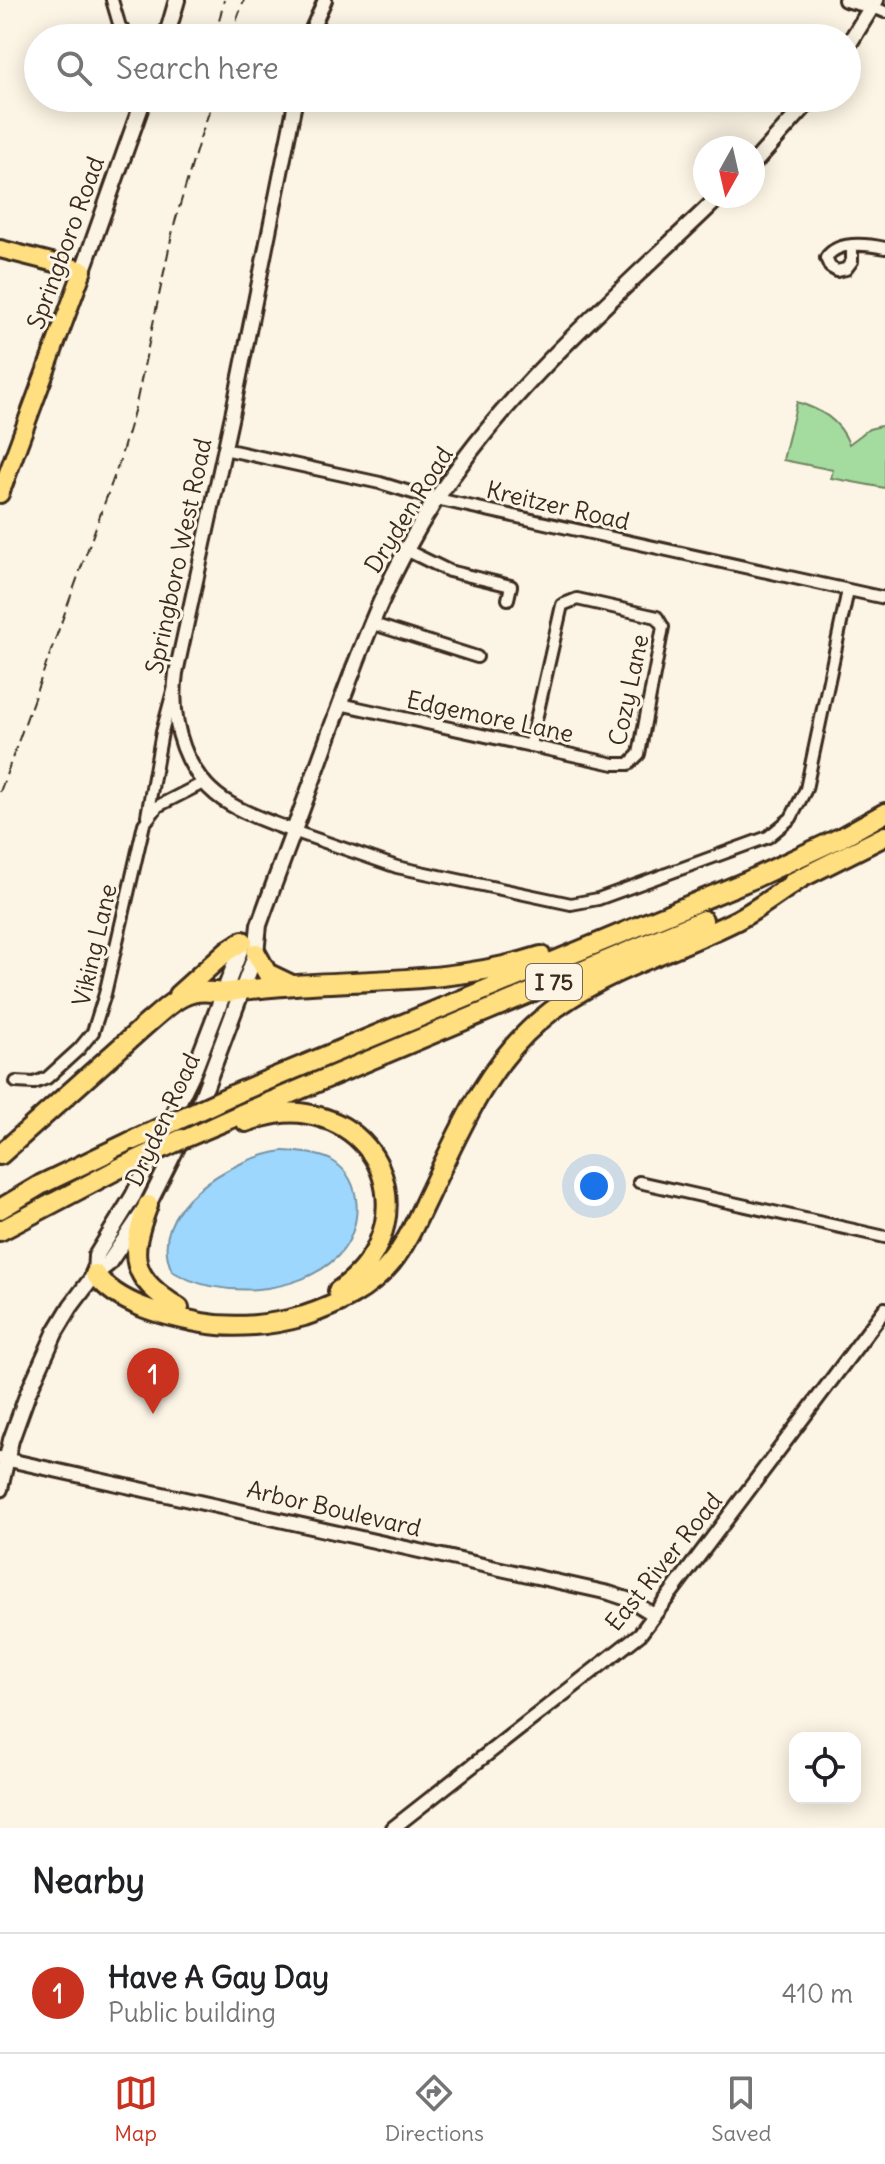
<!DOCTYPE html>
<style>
:root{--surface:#fff;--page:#f6f6f6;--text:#202124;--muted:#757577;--line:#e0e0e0;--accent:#c8321e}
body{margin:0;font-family:Delius,sans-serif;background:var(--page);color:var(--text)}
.controls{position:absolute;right:24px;bottom:24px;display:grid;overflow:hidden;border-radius:16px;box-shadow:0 4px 20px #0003}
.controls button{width:72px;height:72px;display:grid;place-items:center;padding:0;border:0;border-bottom:2px solid var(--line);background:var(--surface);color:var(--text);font:40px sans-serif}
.compass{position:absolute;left:693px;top:136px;width:72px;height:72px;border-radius:50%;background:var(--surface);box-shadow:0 4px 20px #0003;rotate:188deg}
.you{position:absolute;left:594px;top:1186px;width:28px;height:28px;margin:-20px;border:6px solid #fff;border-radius:50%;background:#1a73e8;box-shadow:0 0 0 12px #1a73e833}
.badge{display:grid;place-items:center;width:52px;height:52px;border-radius:50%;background:var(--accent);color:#fff;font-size:26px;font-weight:700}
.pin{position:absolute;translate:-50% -66px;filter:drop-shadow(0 2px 4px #0008)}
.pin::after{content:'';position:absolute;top:42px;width:28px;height:24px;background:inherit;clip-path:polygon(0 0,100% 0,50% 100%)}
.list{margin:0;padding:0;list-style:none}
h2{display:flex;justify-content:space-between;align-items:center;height:104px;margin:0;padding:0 32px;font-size:34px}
h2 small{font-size:26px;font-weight:400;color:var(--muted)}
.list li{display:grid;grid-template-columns:52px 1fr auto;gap:24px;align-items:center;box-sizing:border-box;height:120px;padding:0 32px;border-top:2px solid var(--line)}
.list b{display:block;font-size:30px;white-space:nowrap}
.list p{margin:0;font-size:26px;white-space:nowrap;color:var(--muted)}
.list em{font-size:26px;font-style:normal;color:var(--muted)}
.icon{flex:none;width:44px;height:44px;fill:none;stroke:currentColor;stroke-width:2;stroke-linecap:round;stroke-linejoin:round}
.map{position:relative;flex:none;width:885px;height:1828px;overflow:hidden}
.search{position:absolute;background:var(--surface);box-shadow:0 4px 20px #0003;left:24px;right:24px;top:24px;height:88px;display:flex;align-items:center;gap:20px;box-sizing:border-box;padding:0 28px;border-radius:44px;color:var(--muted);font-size:30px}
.sheet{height:224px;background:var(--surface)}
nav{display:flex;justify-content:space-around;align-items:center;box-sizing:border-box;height:112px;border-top:2px solid var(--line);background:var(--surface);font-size:22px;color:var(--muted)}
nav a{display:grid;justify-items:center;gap:4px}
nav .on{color:var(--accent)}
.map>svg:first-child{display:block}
</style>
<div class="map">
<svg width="885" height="1828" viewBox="0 0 885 1828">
<rect width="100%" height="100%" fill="#fcf5e5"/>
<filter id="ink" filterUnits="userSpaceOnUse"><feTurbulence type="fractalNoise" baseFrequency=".0125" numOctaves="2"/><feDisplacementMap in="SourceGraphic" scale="16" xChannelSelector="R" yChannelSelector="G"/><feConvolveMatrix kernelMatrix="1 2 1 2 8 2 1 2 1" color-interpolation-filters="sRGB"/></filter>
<g filter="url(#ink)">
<path fill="#a4dca0" stroke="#70835f" stroke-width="2" d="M797 402C821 410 839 419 849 444L869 429 885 425V488L831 478 833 470 783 460Z"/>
<path fill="#9dd7fd" stroke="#7692a4" stroke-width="2" d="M283 1151C299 1152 316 1153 331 1160 365 1179 363 1230 338 1256 299 1295 218 1300 172 1271 144 1209 231 1158 283 1151Z"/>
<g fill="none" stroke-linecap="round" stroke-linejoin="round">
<g stroke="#3b2a1e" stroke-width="16">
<path id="minor" d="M112 0 120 27 132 38
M873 7 885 12
M852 248V261L846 269 837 271 830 267 826 258C837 241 866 244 885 248
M224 449 380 483 423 496 885 598
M406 550 449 571 511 586 508 599
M370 623 477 657
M340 704 614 764H629L639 754 663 627 657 617 577 599 562 605 530 746
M147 816 162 732 173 691
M293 831 397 867 571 904 598 899 768 837 791 818 806 789 848 590
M16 1082 34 1083 47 1078 79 1049 93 1032 105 994 144 824 158 806 205 782
M639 1182 885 1237"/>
</g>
<g stroke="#3b2a1e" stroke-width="18">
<path id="tertiary" d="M845 0 873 7
M308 38 325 0
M293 831C272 823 250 816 230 804 185 778 169 722 176 673L234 406 296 98
M0 1458 609 1593 630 1600 654 1615
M393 1828 640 1634 885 1309"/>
</g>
<g stroke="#3b2a1e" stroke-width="20">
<path id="secondary" d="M166 38 177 0
M847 47 876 0
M753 164 812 98
M83 270 144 98
M166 1128 195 1068 244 940
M95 1274 96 1256 133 1196 156 1150
M0 1489 11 1440 28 1393 56 1331 71 1306 95 1274 108 1264 148 1205 202 1097 256 953 259 925C282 861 307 797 330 732 361 649 386 576 435 501 511 384 621 292 720 196"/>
</g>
<g stroke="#3b2a1e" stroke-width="22">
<path id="primary" d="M0 249 83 270 0 494"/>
</g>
<g stroke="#3b2a1e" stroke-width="24">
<path id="motorway" d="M793 882 885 836
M256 953 267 973 290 984
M178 995 227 951 243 941
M142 1028C157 1016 173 998 192 993 205 989 217 994 229 992 333 976 439 989 541 956
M232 1095 750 880 842 837 885 813
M246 1122C266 1115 286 1110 307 1114 399 1130 414 1240 338 1291
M182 1139 703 920
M0 1155 150 1021
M148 1205C128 1258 130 1277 179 1308
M0 1209 42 1184 134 1140
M0 1231 120 1168
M95 1274C118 1305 166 1316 202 1323 235 1329 273 1325 304 1316 337 1305 369 1290 391 1263 407 1243 418 1217 429 1194 459 1132 485 1068 538 1022 596 971 670 954 737 920 760 908 781 891 803 877"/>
</g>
<use href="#minor" stroke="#fcf5e5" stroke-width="10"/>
<use href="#tertiary" stroke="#fcf5e5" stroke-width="12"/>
<use href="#secondary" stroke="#fcf5e5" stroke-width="14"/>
<use href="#primary" stroke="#ffdf80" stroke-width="16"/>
<use href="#motorway" stroke="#ffdf80" stroke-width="18"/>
<path stroke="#3b2a1e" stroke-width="2" stroke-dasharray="12 6" stroke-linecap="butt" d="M215 38 224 0
M230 38 244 0
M0 792 119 463 136 404 174 225 199 141 214 98"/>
<g stroke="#3b2a1e" stroke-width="24" stroke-linecap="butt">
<path id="motorway-bridge" d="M134 1140 232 1095
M120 1168 182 1139"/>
</g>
<use href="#motorway-bridge" stroke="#ffdf80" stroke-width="18"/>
</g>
</g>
<g text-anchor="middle" stroke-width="6" stroke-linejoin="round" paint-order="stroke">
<rect fill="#fcf5e5" stroke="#75675a" stroke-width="2" x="526" y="964" width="56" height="36" rx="6"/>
<g font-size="22" font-weight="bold" fill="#3b2a1e">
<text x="554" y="990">I 75</text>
</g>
<g font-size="24" fill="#3b2a1e" stroke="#fcf5e5">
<text transform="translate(66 243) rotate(-70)" y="8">Springboro Road</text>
<text transform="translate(558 506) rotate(13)" y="8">Kreitzer Road</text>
<text transform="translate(409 510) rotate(-58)" y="8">Dryden Road</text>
<text transform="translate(179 556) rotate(-78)" y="8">Springboro West Road</text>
<text transform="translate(629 690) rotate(-78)" y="8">Cozy Lane</text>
<text transform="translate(490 717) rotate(12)" y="8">Edgemore Lane</text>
<text transform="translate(95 945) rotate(-77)" y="8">Viking Lane</text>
<text transform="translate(163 1120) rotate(-65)" y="8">Dryden Road</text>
<text transform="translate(334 1509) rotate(13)" y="8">Arbor Boulevard</text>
<text transform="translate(664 1562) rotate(-51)" y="8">East River Road</text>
</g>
</g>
</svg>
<div class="controls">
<button><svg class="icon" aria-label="locate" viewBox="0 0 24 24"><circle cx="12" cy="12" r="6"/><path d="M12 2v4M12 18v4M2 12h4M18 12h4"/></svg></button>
</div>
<svg class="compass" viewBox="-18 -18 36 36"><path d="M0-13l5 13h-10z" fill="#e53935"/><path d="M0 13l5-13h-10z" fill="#757577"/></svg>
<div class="you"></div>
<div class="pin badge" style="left:153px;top:1414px">1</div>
<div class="search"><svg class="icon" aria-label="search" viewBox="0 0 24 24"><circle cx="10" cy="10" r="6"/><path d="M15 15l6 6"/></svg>Search here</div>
</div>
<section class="sheet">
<h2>Nearby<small></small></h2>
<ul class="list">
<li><span class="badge">1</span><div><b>Have A Gay Day</b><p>Public building</p></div><em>410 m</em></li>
</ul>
</section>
<nav>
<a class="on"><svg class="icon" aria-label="map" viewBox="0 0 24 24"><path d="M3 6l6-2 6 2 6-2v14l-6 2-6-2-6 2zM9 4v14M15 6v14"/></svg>Map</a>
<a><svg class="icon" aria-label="directions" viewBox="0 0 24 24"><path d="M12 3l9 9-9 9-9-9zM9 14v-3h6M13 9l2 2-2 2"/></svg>Directions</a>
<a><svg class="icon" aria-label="saved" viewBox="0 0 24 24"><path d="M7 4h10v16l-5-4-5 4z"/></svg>Saved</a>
</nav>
